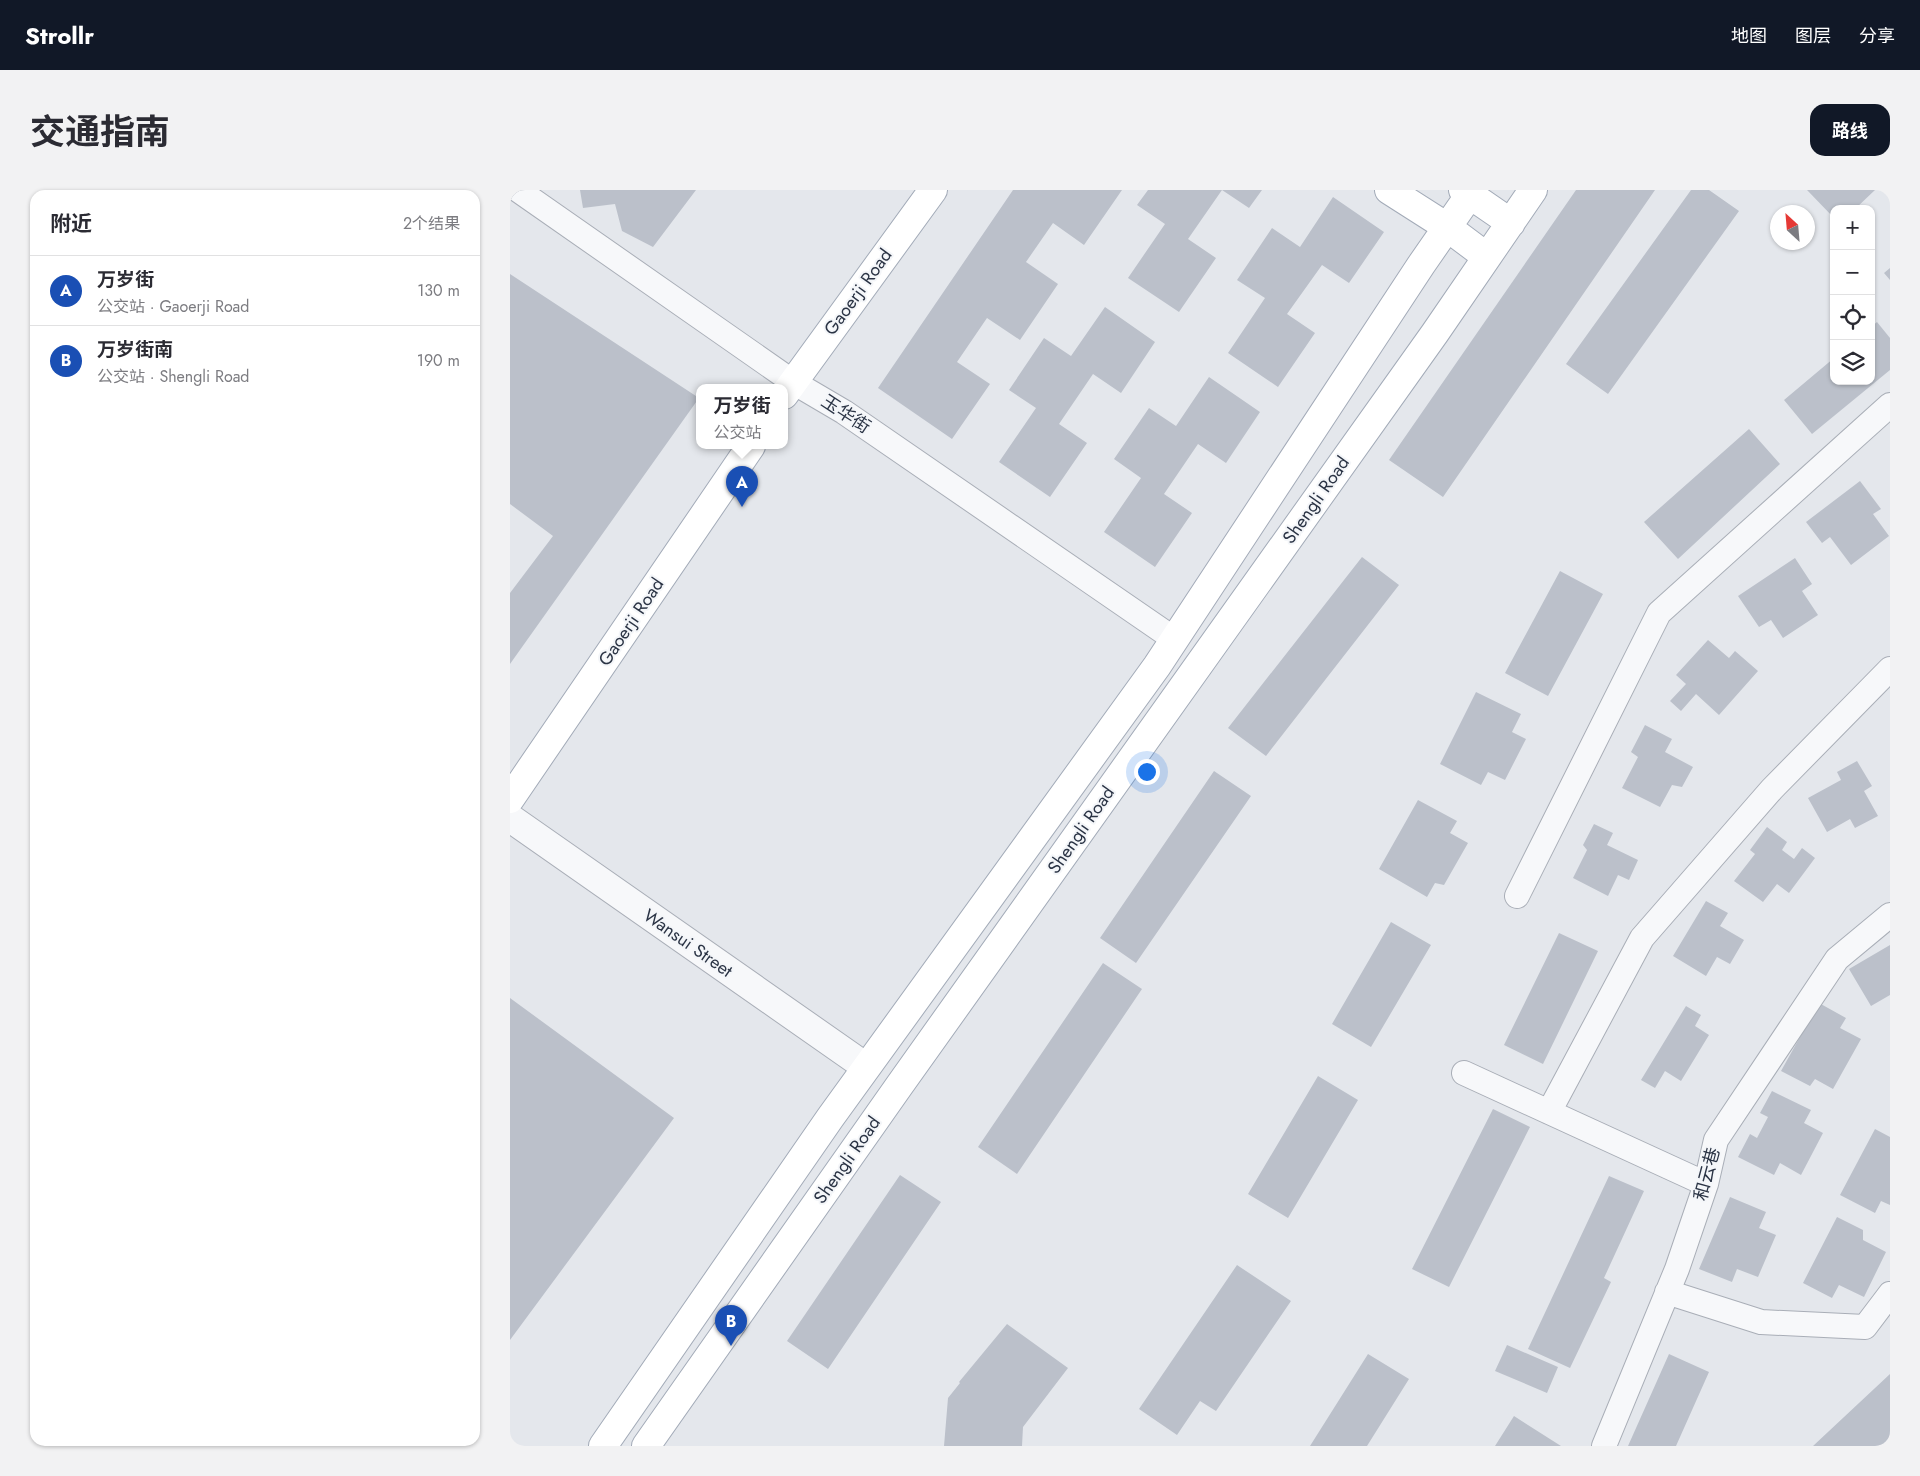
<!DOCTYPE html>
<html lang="zh">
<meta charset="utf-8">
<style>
:root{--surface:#fff;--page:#f2f2f3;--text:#2b2b33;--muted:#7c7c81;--line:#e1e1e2;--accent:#111827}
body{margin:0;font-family:Jost,"Noto Sans SC",sans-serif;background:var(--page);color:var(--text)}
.controls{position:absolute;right:15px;top:15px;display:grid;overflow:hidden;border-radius:10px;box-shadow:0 1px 4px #0004}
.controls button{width:45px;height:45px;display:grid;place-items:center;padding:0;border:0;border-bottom:1px solid var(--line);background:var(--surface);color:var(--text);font:25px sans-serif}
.compass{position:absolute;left:1260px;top:15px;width:45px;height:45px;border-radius:50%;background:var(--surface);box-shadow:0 1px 4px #0004;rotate:334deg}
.you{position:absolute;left:636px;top:581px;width:18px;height:18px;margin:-12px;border:4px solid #fff;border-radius:50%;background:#1a73e8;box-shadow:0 0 0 8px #1a73e833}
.badge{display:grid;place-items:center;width:32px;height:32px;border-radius:50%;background:var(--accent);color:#fff;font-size:16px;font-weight:700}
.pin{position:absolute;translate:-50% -41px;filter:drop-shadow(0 1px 2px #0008)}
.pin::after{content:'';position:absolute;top:26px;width:18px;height:15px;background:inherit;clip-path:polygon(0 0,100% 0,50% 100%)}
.popup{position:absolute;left:186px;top:194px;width:92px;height:65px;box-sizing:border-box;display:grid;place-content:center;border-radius:10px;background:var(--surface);filter:drop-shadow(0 1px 4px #0005);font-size:16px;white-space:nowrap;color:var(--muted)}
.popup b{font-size:19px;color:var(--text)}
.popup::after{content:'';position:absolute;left:50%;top:100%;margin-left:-10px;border:10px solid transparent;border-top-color:var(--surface)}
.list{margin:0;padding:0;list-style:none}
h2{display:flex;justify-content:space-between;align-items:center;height:65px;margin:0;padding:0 20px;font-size:21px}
h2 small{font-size:16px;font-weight:400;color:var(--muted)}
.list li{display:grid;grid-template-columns:32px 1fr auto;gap:15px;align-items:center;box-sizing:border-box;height:70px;padding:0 20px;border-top:1px solid var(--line)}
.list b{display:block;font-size:19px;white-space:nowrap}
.list p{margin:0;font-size:16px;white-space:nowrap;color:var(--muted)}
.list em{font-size:16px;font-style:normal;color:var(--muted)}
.icon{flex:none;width:28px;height:28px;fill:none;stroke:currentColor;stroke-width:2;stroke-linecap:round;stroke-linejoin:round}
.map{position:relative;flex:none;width:1380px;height:1256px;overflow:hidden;border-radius:15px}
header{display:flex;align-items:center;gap:30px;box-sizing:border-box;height:70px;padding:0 25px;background:var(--accent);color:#fff}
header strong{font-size:24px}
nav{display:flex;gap:28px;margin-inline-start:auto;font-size:18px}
.intro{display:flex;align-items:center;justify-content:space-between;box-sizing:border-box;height:120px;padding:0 30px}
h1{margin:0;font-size:35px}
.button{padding:12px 22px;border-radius:15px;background:var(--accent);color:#fff;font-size:18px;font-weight:700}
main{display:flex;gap:30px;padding:0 30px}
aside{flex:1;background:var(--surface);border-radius:15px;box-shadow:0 1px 4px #0004}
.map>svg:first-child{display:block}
</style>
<header>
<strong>Strollr</strong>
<nav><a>地图</a><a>图层</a><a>分享</a></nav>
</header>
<div class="intro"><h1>交通指南</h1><a class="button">路线</a></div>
<main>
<aside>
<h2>附近<small>2个结果</small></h2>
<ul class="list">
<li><span class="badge" style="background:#1a4fb4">A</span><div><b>万岁街</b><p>公交站 · Gaoerji Road</p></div><em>130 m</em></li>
<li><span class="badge" style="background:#1a4fb4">B</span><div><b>万岁街南</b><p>公交站 · Shengli Road</p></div><em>190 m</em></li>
</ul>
</aside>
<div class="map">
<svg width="1380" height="1256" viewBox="0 0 1380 1256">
<rect width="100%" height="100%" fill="#e4e7ec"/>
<path fill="#bbc0ca" d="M70 0H186L143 57 112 41 105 14 73 18Z
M503 0H612L574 55 543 33 516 72 548 94 510 150 477 128 447 172 480 194 442 249 368 198Z
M638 0H712L678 49 706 68 669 122 618 88 655 34 627 15Z
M712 0H752L739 18Z
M1066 0H1145L933 307 879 270Z
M1181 0H1199L1229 21 1098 204 1056 174Z
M1297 0H1365L1345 19H1324V28Z
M823 7 874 42 839 93 812 75 777 124 805 143 768 197 718 163 755 108 727 90 762 38 790 57Z
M1380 78V90L1374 83Z
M0 84 189 208 0 474V403L43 346 0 314Z
M595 117 645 152 611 203 583 184 549 234 577 253 540 307 489 272 526 218 499 200 534 148 561 166Z
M1367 132 1380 148V180L1302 244 1274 210 1324 168V191H1361V137Z
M699 187 750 222 716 273 688 254 654 304 682 323 645 377 594 342 631 288 604 269 639 218 666 236Z
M1239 239 1270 274 1168 369 1134 332Z
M1350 291 1371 319 1363 324 1379 346 1341 375 1320 347 1312 353 1296 332Z
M852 367 889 395 756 566 718 538Z
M1285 368 1302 394 1292 401 1308 425 1273 448 1261 430 1249 437 1228 406Z
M1050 381 1093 404 1038 506 995 483Z
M1198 450 1219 468 1225 461 1248 481 1209 525 1186 504 1171 521 1160 511 1176 494 1166 485Z
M966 502 1011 524 1002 542 1016 549 995 590 978 582 971 595 930 574Z
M1135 535 1162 549 1155 562 1183 577 1172 597 1162 595 1150 617 1112 598 1128 567 1121 562Z
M1347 571 1362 596 1354 601 1368 626 1345 638 1340 629 1317 642 1298 608 1331 590 1327 582Z
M704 581 741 606 626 773 590 748Z
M908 610 947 631 940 643 958 653 934 695 925 693 917 707 869 679Z
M1084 634 1103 643 1097 655 1128 670 1119 690 1108 685 1098 706 1063 688 1077 660 1073 655Z
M1257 637 1277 652 1272 660 1284 669 1292 658 1305 668 1279 703 1267 694 1253 712 1224 691 1245 664 1240 660Z
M1196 711 1218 723 1210 736 1234 750 1220 774 1207 767 1196 786 1163 766Z
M881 732 921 755 861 857 822 834Z
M1049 743 1088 761 1033 874 994 855Z
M1380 755V805L1361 816 1339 779Z
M593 773 632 799 507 984 468 957Z
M0 808 164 928 0 1150Z
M1309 813 1336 828 1330 838 1351 849 1323 899 1305 889 1300 896 1271 881Z
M1176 816 1191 825 1185 836 1199 845 1171 891 1155 881 1145 898 1131 890Z
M808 886 848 910 778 1028 738 1004Z
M1262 901 1301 920 1294 933 1313 943 1291 985 1270 973 1264 985 1228 967 1240 944 1247 948 1258 927 1250 923Z
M983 919 1020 937 939 1097 902 1079Z
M1365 939 1380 947V1015L1371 1011 1365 1023 1330 1005Z
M390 985 431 1012 318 1179 277 1151Z
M1099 986 1134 1001 1094 1088 1101 1092 1060 1178 1018 1159Z
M1220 1007 1256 1022 1249 1038 1266 1045 1248 1087 1227 1079 1222 1092 1189 1079Z
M1327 1027 1353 1040V1050L1376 1062 1354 1107 1329 1095 1322 1108 1293 1093Z
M727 1075 781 1111 706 1221 690 1211 667 1245 629 1219Z
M497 1134 558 1178 513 1237 512 1256H434L438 1208 450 1193 449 1192Z
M997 1155 1048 1177 1037 1203 985 1181Z
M858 1164 899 1189 857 1256H800Z
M1159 1164 1199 1182 1166 1256H1118Z
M1380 1184V1256H1303Z
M1004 1226 1051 1256H985Z"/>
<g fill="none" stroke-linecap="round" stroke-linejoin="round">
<g stroke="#a9aeb7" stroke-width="26">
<path id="minor" d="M8 0 283 192 334 222 664 449
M1007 706 1149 423 1380 215
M954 883 1196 994
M1039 922 1132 748 1262 599 1380 479
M1157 1102 1251 1132 1355 1137 1380 1104
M1094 1256 1167 1079 1196 994 1206 950 1327 769 1380 725"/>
</g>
<g stroke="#a9aeb7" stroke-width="30">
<path id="tertiary" d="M0 628 356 877"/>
</g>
<g stroke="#a3abb8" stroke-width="30">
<path id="primary" d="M879 0 937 37 977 67
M953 0 1001 33
M274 205 423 0
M0 609 241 256
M93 1256 320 928 647 476 911 75 963 0
M136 1256 389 896 925 143 1023 0"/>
</g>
<use href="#minor" stroke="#f7f8fa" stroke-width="24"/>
<use href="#tertiary" stroke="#f7f8fa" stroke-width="28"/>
<use href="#primary" stroke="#fff" stroke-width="28"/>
</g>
<g text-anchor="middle" stroke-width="4" stroke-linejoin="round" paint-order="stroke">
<g font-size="18" fill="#2b3445" stroke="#f4f6f9">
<text transform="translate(348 102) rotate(-54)" y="6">Gaoerji Road</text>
<text transform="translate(336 224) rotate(33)" y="6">玉华街</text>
<text transform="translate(806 310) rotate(-55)" y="6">Shengli Road</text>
<text transform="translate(121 432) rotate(-56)" y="6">Gaoerji Road</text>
<text transform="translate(571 640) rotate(-55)" y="6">Shengli Road</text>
<text transform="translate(178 753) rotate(35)" y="6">Wansui Street</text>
<text transform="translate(337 970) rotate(-55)" y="6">Shengli Road</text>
<text transform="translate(1197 984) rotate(-75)" y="6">和云巷</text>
</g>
</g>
</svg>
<div class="controls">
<button>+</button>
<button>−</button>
<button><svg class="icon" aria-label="locate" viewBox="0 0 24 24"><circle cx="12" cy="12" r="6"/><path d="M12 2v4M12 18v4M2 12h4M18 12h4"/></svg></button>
<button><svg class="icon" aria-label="layers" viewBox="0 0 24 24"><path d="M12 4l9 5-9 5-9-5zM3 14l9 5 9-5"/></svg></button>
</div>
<svg class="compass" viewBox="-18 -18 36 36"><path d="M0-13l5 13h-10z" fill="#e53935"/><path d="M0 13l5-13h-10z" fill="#7c7c81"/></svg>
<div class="you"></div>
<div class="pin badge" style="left:232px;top:317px;background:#1a4fb4">A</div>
<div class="popup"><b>万岁街</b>公交站</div>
<div class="pin badge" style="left:221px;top:1156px;background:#1a4fb4">B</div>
</div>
</main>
